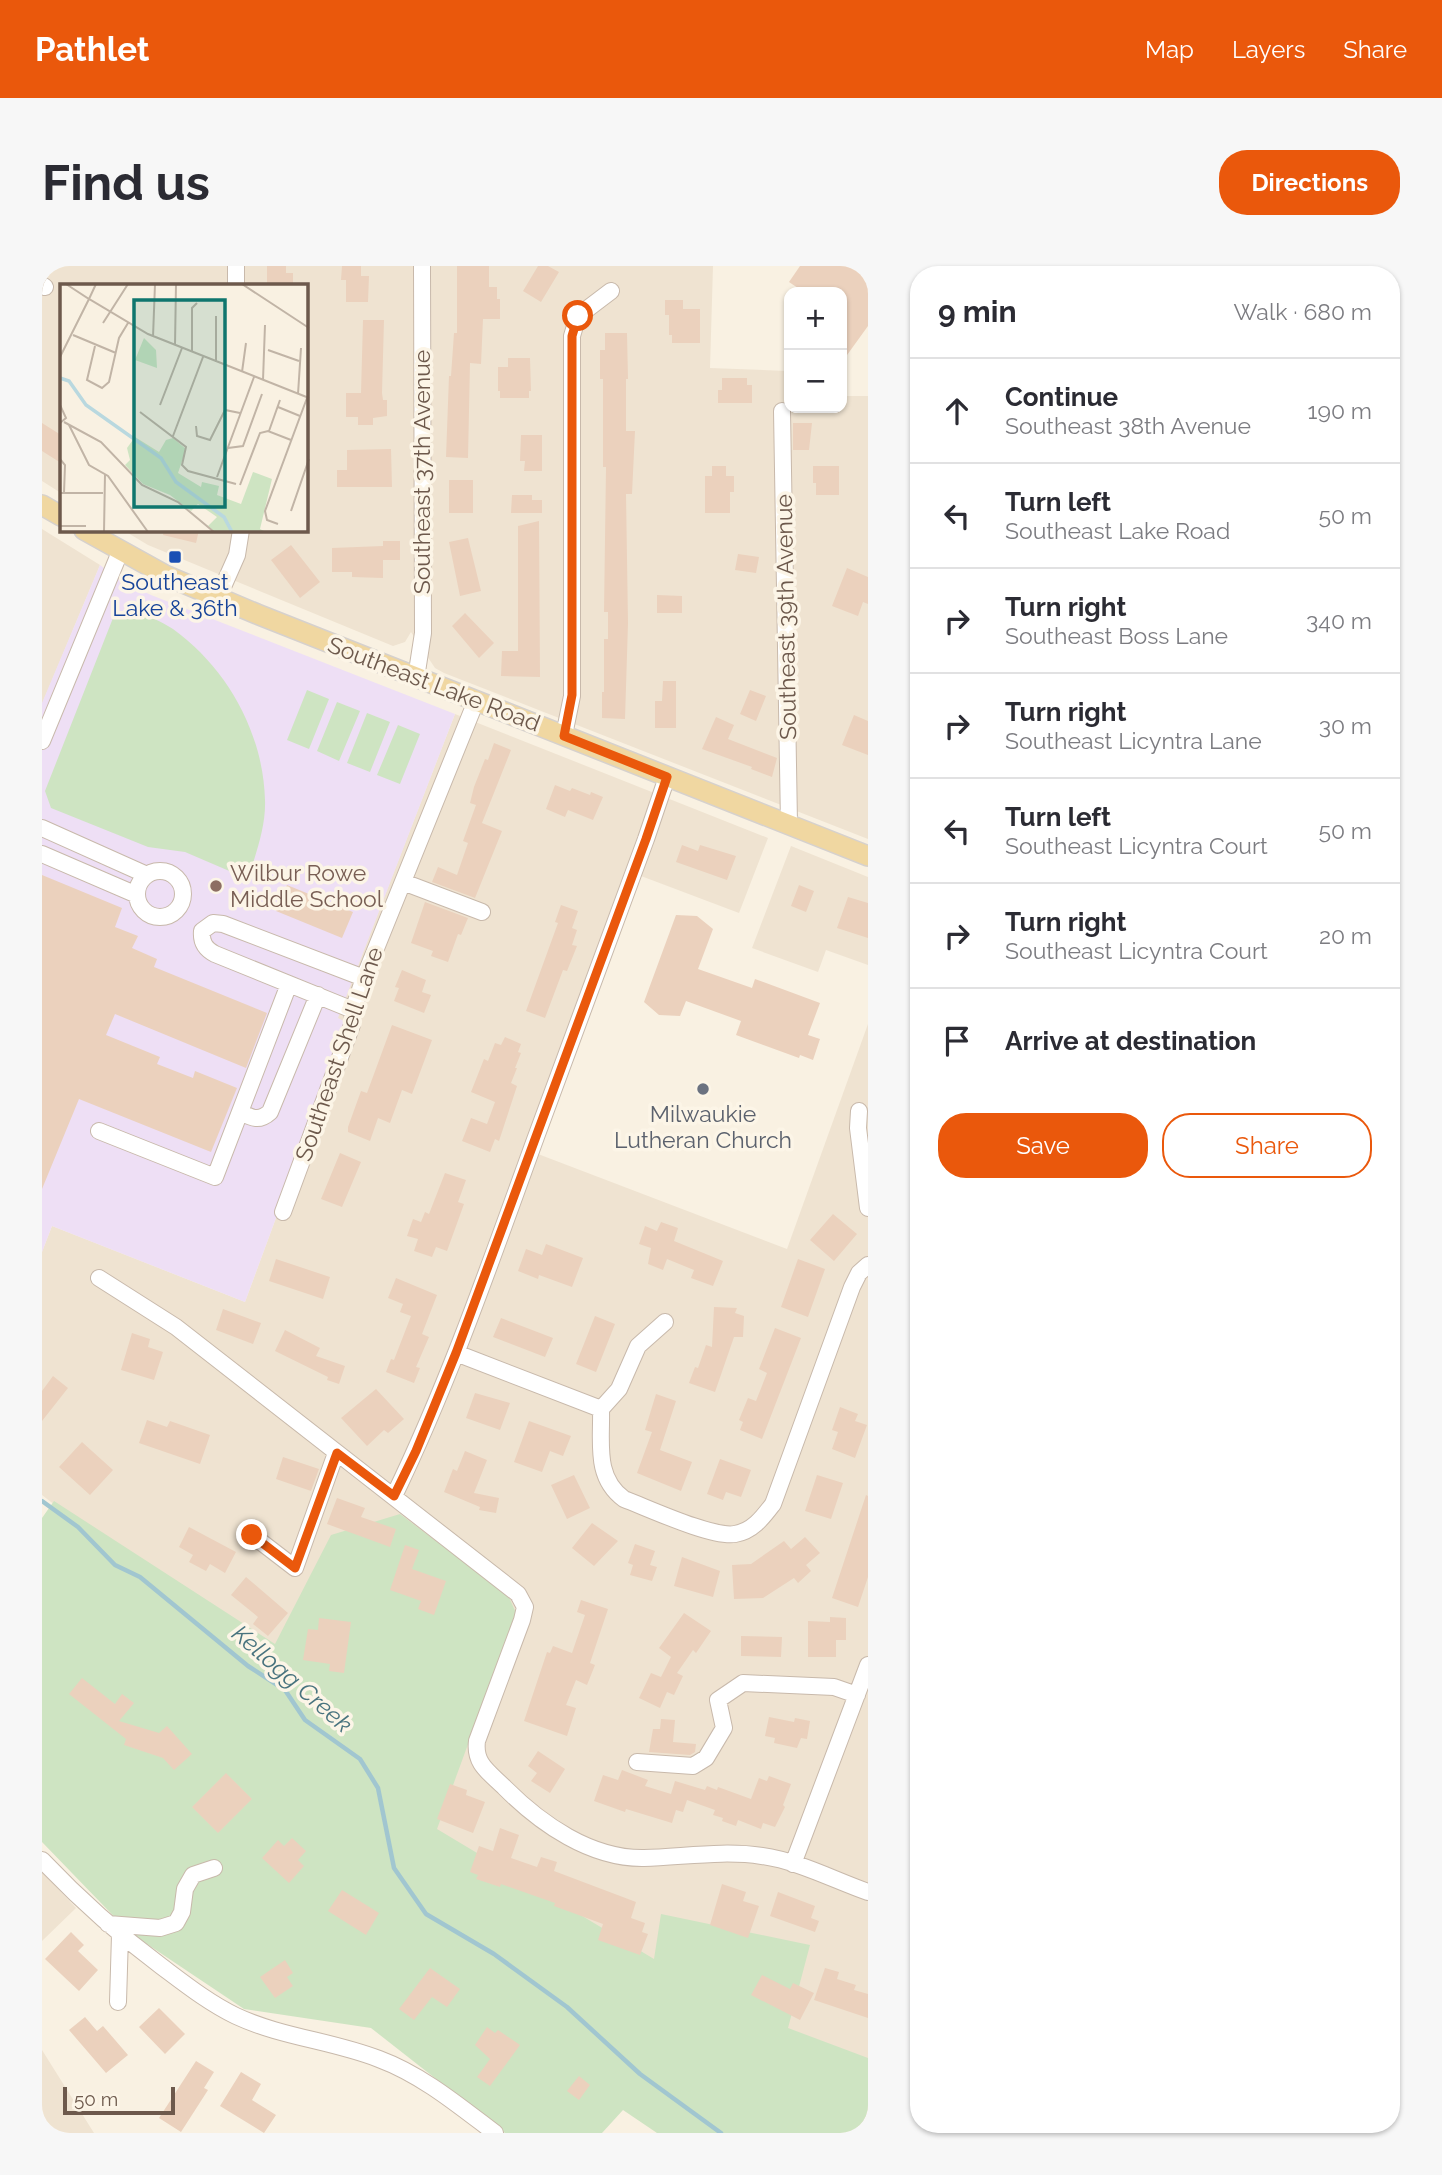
<!DOCTYPE html>
<meta charset="utf-8">
<style>
:root{--surface:#fff;--page:#f7f7f7;--text:#2b2b33;--muted:#7c7c81;--line:#e1e1e2;--accent:#ea580c}
body{margin:0;font-family:Raleway,sans-serif;background:var(--page);color:var(--text)}
.controls{position:absolute;right:21px;top:21px;display:grid;overflow:hidden;border-radius:14px;box-shadow:0 2px 5px #0004}
.controls button{width:63px;height:63px;display:grid;place-items:center;padding:0;border:0;border-bottom:2px solid var(--line);background:var(--surface);color:var(--text);font:35px sans-serif}
.scale{position:absolute;left:21px;bottom:18px;width:112px;box-sizing:border-box;padding-left:7px;border:4px solid #6d594c;border-top:0;font-size:19px;line-height:24px;white-space:nowrap;color:#6d594c;-webkit-text-stroke:5px #fcf5e7;paint-order:stroke}
.stop{position:absolute;width:21px;height:21px;margin:-16px;border:5px solid #ea580c;border-radius:50%;background:#fff}
.stop.end{background:#ea580c;border-color:#fff;box-shadow:0 2px 7px #0008}
.list{margin:0;padding:0;list-style:none}
h2{display:flex;justify-content:space-between;align-items:center;height:91px;margin:0;padding:0 28px;font-size:30px}
h2 small{font-size:23px;font-weight:400;color:var(--muted)}
.list li{display:grid;grid-template-columns:46px 1fr auto;gap:21px;align-items:center;box-sizing:border-box;height:105px;padding:0 28px;border-top:2px solid var(--line)}
.list b{display:block;font-size:26px;white-space:nowrap}
.list p{margin:0;font-size:23px;white-space:nowrap;color:var(--muted)}
.list em{font-size:23px;font-style:normal;color:var(--muted)}
.actions{display:flex;gap:14px;padding:21px 28px}
.actions a{flex:1;padding:16px 0;border:2px solid var(--accent);border-radius:28px;text-align:center;font-size:24px;color:var(--accent)}
.actions .main{background:var(--accent);color:#fff}
.icon{flex:none;width:38px;height:38px;fill:none;stroke:currentColor;stroke-width:2;stroke-linecap:round;stroke-linejoin:round}
.map{position:relative;flex:none;width:826px;height:1867px;overflow:hidden;border-radius:28px}
header{display:flex;align-items:center;gap:42px;box-sizing:border-box;height:98px;padding:0 35px;background:var(--accent);color:#fff}
header strong{font-size:33px}
nav{display:flex;gap:38px;margin-inline-start:auto;font-size:24px}
.intro{display:flex;align-items:center;justify-content:space-between;box-sizing:border-box;height:168px;padding:0 42px}
h1{margin:0;font-size:49px}
.button{padding:18px 32px;border-radius:28px;background:var(--accent);color:#fff;font-size:24px;font-weight:700}
main{display:flex;gap:42px;padding:0 42px}
aside{flex:1;background:var(--surface);border-radius:28px;box-shadow:0 2px 5px #0004}
.map>svg:first-child{display:block}
</style>
<header>
<strong>Pathlet</strong>
<nav><a>Map</a><a>Layers</a><a>Share</a></nav>
</header>
<div class="intro"><h1>Find us</h1><a class="button">Directions</a></div>
<main>
<div class="map">
<svg width="826" height="1867" viewBox="0 0 826 1867">
<rect width="100%" height="100%" fill="#f9f1e2"/>
<path fill="#efe3d1" d="M0 0H671L668 102 745 105V129L747 130V142H800V130H826V573L402 407 393 402 369 366 363 376 351 380 106 279 81 264H264V19H19V227L0 215Z
M0 263 58 299 0 438Z
M413 448 726 572 697 647 599 610 496 888 745 983 826 758V1867L394 1637 343 1495 0 1229V986L10 960 203 1036 306 757 295 753Z
M749 580 826 611V699L784 684 776 706 710 682Z
M0 1606 34 1642 0 1675Z
M0 1784 52 1867H0Z"/>
<path fill="#eedff5" d="M58 299 78 314 109 329 413 448 296 752 306 757 203 1036 10 960 0 986V437Z"/>
<path fill="#cee4c2" d="M92 344C105 350 119 355 131 363 185 402 221 466 223 534 224 561 214 587 206 613L143 586 106 581 9 542 3 525 71 352Z
M265 424 287 433 267 483 245 474Z
M295 436 318 445 297 495 275 485Z
M325 447 348 456 328 506 305 497Z
M356 459 378 468 358 518 335 509Z
M12 1235 233 1378 289 1269 358 1248 466 1329 474 1347 395 1563 612 1693 619 1648 768 1679 746 1762 826 1792V1867H615L581 1844 560 1867H463L329 1762 202 1743 87 1666 0 1576V1252Z"/>
<g fill="none" stroke-linecap="round" stroke-linejoin="round">
<path stroke="#a1c6d0" stroke-width="4.5" d="M0 1235 36 1261 73 1299 98 1311 206 1400 243 1424 263 1454 318 1493 336 1522 352 1602 384 1648 452 1688 525 1741 598 1808 679 1867"/>
</g>
<path fill="#ebd1bd" d="M225 0H244V7H251V19H225Z
M300 0H319V10H327L326 36H304V14H299Z
M415 0H447V21H455V33H458V53H441L439 98 428 97 426 192 404 191 407 110H409L412 67H415Z
M496 0H506L517 6 499 36 481 25Z
M758 0H826V60L800 96V26H762L747 16Z
M623 34H641V43H658V77H630V69H627V49H623Z
M321 54H342L340 127 341 134H345V150L331 152V159H316V151H304V127H319Z
M563 67H585L586 113H584V165H593L590 228H584L586 357 583 453 560 452V426H562V373H566V346H562L564 201H561V113H558V84H563Z
M466 92H488L489 125H487V132H458V125H456V101H466Z
M680 112H705V119H710V137H676V124H680Z
M0 157 19 169V197L0 185Z
M751 157H770L767 184H751Z
M479 169H500V205H482L483 195H478Z
M349 183 350 221H295V204H305V184Z
M670 200H684V210H692V226H688V247H663V210H670Z
M771 200H797V229H774V217H771Z
M407 214H431V247H407Z
M470 229H490V234H500V247H469Z
M497 255 498 411 459 410 460 385H476V260Z
M122 264H157L154 277 121 269Z
M426 272 439 325 418 330 407 276Z
M341 275H358V294H341V312L310 311V306H290V282L341 280Z
M249 279 278 316 258 332 229 294Z
M696 288 717 291 714 307 693 304Z
M805 302 826 311V338L821 336 816 350 790 340Z
M615 329 640 330V347H615Z
M423 347 452 377 437 392 410 360Z
M621 415H634V462H613V435H620Z
M708 424 724 430 714 455 698 448Z
M812 449 826 455V489L800 479Z
M674 451 692 459 686 473 735 492 730 511 709 503 710 501 660 483Z
M452 477 469 484 440 557 460 565 433 632 390 616 396 601 415 609 426 577 421 575 434 539 428 537 432 521 443 493 446 494Z
M513 519 528 525 530 522 548 529 549 526 561 531 551 554 526 544 523 551 504 543Z
M640 579 656 585 658 579 694 590 685 614 634 596Z
M0 609 80 642 73 661 96 670 90 682 115 693 112 701 225 747 204 802 73 748 64 769 118 791 115 798 151 812 153 805 195 822 169 886 37 833 0 923Z
M245 619 311 646 300 672 234 645Z
M757 619 772 625 764 646 749 640Z
M806 631 826 637V672L795 662Z
M383 636 426 652 419 669 416 668 406 696 389 690 391 685 369 677Z
M519 639 536 645 530 662 535 664 530 679 535 680 525 705 521 704 503 752 484 745 516 657 513 656Z
M634 649 655 650 671 663 656 703 710 722 713 713 778 737 766 769 778 773 771 794 758 789 757 792 694 769 699 755 644 735 638 750 617 749 602 736Z
M360 704 384 714 380 726 389 729 382 747 352 735 357 722 353 721Z
M350 759 390 774 370 828 360 824 348 857 336 852 328 875 306 866V861L319 825 325 827Z
M463 771 479 778 476 786 479 787 473 802H475L469 817 475 820 457 875 453 873 448 886 420 875 429 852 445 858 453 836 429 826 442 793 446 795 453 777 459 779Z
M298 887 319 896 300 941 279 933Z
M403 907 424 914 416 936 422 938 405 985 394 981 390 991 372 985 376 973 365 970 371 953 379 956 383 946 387 948Z
M791 948 815 968 792 995 768 974Z
M619 956 636 962 632 975 681 995 671 1020 649 1012 652 1004 625 993 621 1004 606 998 609 982 597 978 603 960 615 965Z
M504 978 541 992 530 1021 497 1009 496 1013 476 1005 484 983 500 989Z
M234 993 288 1011 281 1033 227 1015Z
M756 993 783 1003 766 1051 739 1041Z
M354 1012 395 1029 380 1068 387 1071 374 1101 378 1102 372 1117 344 1106 349 1093 352 1094 369 1050 358 1046 361 1038 346 1032Z
M672 1041 695 1042 693 1047 702 1050 701 1071H692L673 1126 647 1117 653 1101 656 1102 664 1079 670 1081Z
M181 1043 219 1057 211 1078 174 1064Z
M553 1050 573 1058 554 1106 534 1098Z
M459 1052 511 1072 503 1091 451 1071Z
M733 1062 759 1072 720 1173 698 1164 701 1156 697 1154 706 1132 714 1135 725 1107 717 1103Z
M243 1064 278 1082 274 1090 303 1100 297 1118 285 1114 286 1111 233 1085Z
M90 1067 108 1073 106 1081 121 1086 112 1114 79 1104Z
M11 1110 26 1122 0 1155V1125Z
M334 1123 362 1153 346 1167 342 1164 325 1180 299 1152Z
M433 1127 468 1137 458 1164 424 1152Z
M614 1128 634 1135 618 1184 650 1196 639 1225 595 1207 610 1166 603 1164Z
M798 1141 816 1148 813 1155 825 1159 813 1192 790 1183 796 1166 790 1164Z
M105 1154 125 1161 128 1155 168 1169 158 1198 97 1177Z
M487 1155 529 1170 521 1190 508 1185 500 1206 472 1196Z
M40 1176 71 1204 48 1229 17 1201Z
M423 1185 445 1194 432 1227 457 1232 454 1247 437 1244 438 1241 402 1226 411 1203 415 1205Z
M241 1191 277 1203 269 1225 234 1213Z
M678 1193 709 1204 699 1231 684 1226 681 1234 665 1228Z
M532 1209 548 1242 525 1253 509 1219Z
M775 1209 801 1217 789 1253 763 1245Z
M824 1229 826 1230V1311L816 1341 790 1332Z
M295 1232 323 1242 319 1251 354 1263 348 1281 285 1258Z
M550 1257 576 1275 552 1300 530 1282Z
M147 1261 194 1286 183 1307 168 1298 164 1305 147 1296 151 1289 137 1281Z
M763 1271 778 1287 764 1299 769 1305 756 1317 752 1312 721 1332 692 1333 690 1299 709 1298 742 1275 749 1283Z
M593 1278 613 1285 608 1299 615 1301 610 1315 588 1309 591 1299 586 1297Z
M363 1279 377 1284 370 1303 404 1315 392 1349 376 1343 379 1335 348 1324Z
M640 1291 678 1305 671 1331 632 1320Z
M204 1311 246 1347 226 1370 211 1358 216 1351 189 1329Z
M539 1334 566 1343 548 1397 553 1399 545 1419 534 1414 524 1439 534 1442 525 1470 482 1455 505 1386 508 1387 511 1380 530 1387 543 1349 535 1346Z
M642 1347 669 1365 654 1387 651 1384 635 1407 641 1410 632 1429 625 1426 618 1442 597 1432 609 1407 619 1411 629 1391 617 1382Z
M788 1351 804 1352V1374H794V1391H766V1355L788 1356Z
M277 1352 309 1356 302 1407 287 1405 288 1398 261 1394 266 1363 276 1364Z
M699 1370 740 1371 739 1391 699 1390Z
M40 1412 73 1438 80 1428 92 1437 77 1455 117 1467 125 1460 150 1488 132 1504 121 1492 82 1479 84 1473 27 1428Z
M727 1451 752 1456 753 1452 768 1455 765 1473 759 1472 755 1482 732 1477 733 1472 723 1470Z
M619 1453 633 1454 631 1476 654 1478 653 1486 648 1489 607 1486 611 1463H618Z
M496 1485 523 1503 508 1527 489 1515 495 1507 486 1500Z
M580 1504 606 1514 603 1520 629 1528 633 1515 663 1524 665 1520 675 1524 676 1521 709 1533 717 1512 725 1515 727 1510 749 1518 741 1539 743 1541 733 1561 721 1557 719 1563 696 1554 694 1560 680 1555 681 1552 671 1549 673 1544 645 1534 641 1546 634 1544 630 1557 584 1543 583 1546 552 1535 561 1509 576 1514Z
M184 1507 210 1533 176 1567 150 1541Z
M408 1518 425 1524 424 1529 443 1536 431 1567 395 1553Z
M458 1562 477 1569 469 1592 495 1601 499 1591 515 1596 512 1605 594 1636 589 1652 603 1657 600 1666 606 1668 598 1689 556 1674 561 1658 512 1640 513 1637 459 1618 458 1621 434 1613 436 1609 428 1606 437 1580 451 1585Z
M250 1572 264 1585 256 1594 262 1600 247 1617 220 1592 236 1574 242 1580Z
M680 1618 704 1626 701 1635 717 1640 706 1672 668 1659Z
M300 1624 337 1647 324 1669 286 1645Z
M736 1626 773 1640 769 1652 777 1655 773 1666 728 1650Z
M29 1666 42 1679 36 1685 56 1704 37 1725 3 1693Z
M243 1694 251 1707 245 1711 251 1720 233 1732 218 1711Z
M388 1702 418 1723 405 1741 390 1731 372 1754 357 1743Z
M783 1702 797 1706 795 1713 814 1719 812 1724 826 1728V1752L772 1734Z
M720 1709 748 1723 751 1717 772 1727 758 1754 709 1729Z
M117 1742 143 1768 123 1788 97 1761Z
M43 1751 55 1765 61 1760 86 1789 64 1807 27 1764Z
M445 1761 453 1767 456 1764 478 1779 448 1820 435 1811 448 1793 433 1779Z
M154 1795 172 1806 162 1822 166 1824 139 1866 117 1852Z
M199 1806 219 1818 210 1834 234 1849 222 1867 178 1840Z
M537 1810 548 1819 537 1834 525 1825Z"/>
<g fill="none" stroke-linecap="round" stroke-linejoin="round">
<g stroke="#c8b9ab" stroke-width="18">
<path id="minor" d="M194 0V19
M0 19 3 21
M740 145 747 558
M176 332 195 289 199 264
M374 412 381 367 380 0
M522 469 530 430V70L536 50 569 25
M0 475 78 286
M0 562 105 609
M0 588 95 629
M95 628a23 23 0 1 1 46 0a23 23 0 1 1-46 0Z
M361 616 440 646
M311 744 173 688C163 683 159 676 160 665L171 657 181 658 322 712
M817 845 816 862 826 942
M198 846C210 852 217 856 228 846L276 729
M57 865 173 911 247 718
M241 946 310 759 311 744 322 712 434 435
M57 1012 134 1061 476 1328 483 1341 480 1354 435 1475C432 1498 447 1506 463 1522 499 1558 549 1593 602 1592 641 1591 681 1584 720 1590 756 1595 792 1614 826 1626
M414 1087 559 1143
M559 1143C560 1176 552 1211 582 1233 606 1242 670 1272 693 1268 711 1265 721 1251 731 1238L810 1021 817 1007 826 999
M559 1143 577 1123 596 1080 623 1056
M352 1230C408 1114 450 992 494 871 530 771 568 672 604 573L625 511
M210 1269 253 1302 294 1187
M595 1496 651 1500 664 1492 682 1462 676 1434 701 1417 792 1421 815 1429
M0 1594C37 1633 76 1668 119 1700 143 1718 167 1737 194 1750 239 1771 291 1775 337 1793 380 1809 416 1839 453 1867
M751 1598 826 1399
M66 1658 118 1662 134 1657 140 1646 143 1623 151 1609 172 1602
M76 1736 78 1669"/>
</g>
<g stroke="#d6d1cd" stroke-width="22">
<path id="major" d="M0 239 19 250
M42 264 125 310 215 348 826 590"/>
</g>
<use href="#minor" stroke="#fff" stroke-width="16"/>
<use href="#major" stroke="#f0d7a1" stroke-width="19"/>
</g>
<g fill="none" stroke-linecap="round" stroke-linejoin="round">
<path stroke="#ea580c" stroke-width="9" d="M210 1269 253 1302 295 1187 352 1230 374 1185 414 1087 604 573 625 511 522 470 530 429V70L536 50"/>
</g>
<rect fill="#1a4fb4" stroke="#fcf5e7" stroke-width="2.5" x="126" y="284" width="14" height="14" rx="3.5"/>
<circle fill="#8d6e63" stroke="#fcf5e7" stroke-width="2.5" cx="174" cy="620" r="7"/>
<circle fill="#6b7280" stroke="#fcf5e7" stroke-width="2.5" cx="661" cy="823" r="7"/>
<g text-anchor="middle" stroke-width="7" stroke-linejoin="round" paint-order="stroke">
<g font-size="23" fill="#6d594c" stroke="#fcf5e7">
<text transform="translate(380 206) rotate(-90)" y="8">Southeast 37th Avenue</text>
<text transform="translate(744 351) rotate(-91)" y="8">Southeast 39th Avenue</text>
<text transform="translate(392 418) rotate(21)" y="8">Southeast Lake Road</text>
<text transform="translate(297 788) rotate(-71)" y="8">Southeast Shell Lane</text>
</g>
<g font-size="23" fill="#164399" stroke="#fcf5e7">
<text x="133" y="324">Southeast<tspan x="133" dy="26">Lake &amp; 36th</tspan></text>
</g>
<g font-size="23" fill="#785e54" stroke="#fcf5e7" text-anchor="start">
<text x="188" y="615">Wilbur Rowe<tspan x="188" dy="26">Middle School</tspan></text>
</g>
<g font-size="23" fill="#5b616d" stroke="#fcf5e7">
<text x="661" y="856">Milwaukie<tspan x="661" dy="26">Lutheran Church</tspan></text>
</g>
<g font-size="24" font-style="italic" fill="#48737e" stroke="#fcf5e7">
<text transform="translate(250 1413) rotate(41)" y="8">Kellogg Creek</text>
</g>
</g>
<g transform="translate(18 18)">
<rect width="248" height="248" fill="#f9f1e2"/>
<path d="M84 54 96 66 97 84 75 76ZM75 153 99 168 106 156 113 154 126 165 118 189 141 203 142 198 159 202 157 211 181 220 193 188 212 195 200 245 206 248H155L148 242 157 233 138 220 131 227 110 211 83 200 65 181 70 176 67 164Z" fill="#cee4c2"/>
<path fill="none" stroke="#b9d8df" stroke-width="3.5" d="M0 94 9 97 26 121 101 174 116 198 164 233 172 248"/>
<path fill="none" stroke="#c1b4a6" stroke-width="2" d="M6 0 29 15 36 0M182 0 249 44M156 32V78M43 39 68 0M13 51 56 69M93 53 95 0M115 61 116 0M35 62 27 96 42 104 49 98 59 54 68 39M208 66 239 77M132 67V24L137 19M0 73 29 15 88 50 249 114M182 88 186 59M203 96 205 41M238 110 241 64M0 121 6 134 0 139M100 121 122 64M218 123 240 132M80 128 126 163 122 181 128 187 176 200M4 138 41 158 82 201 118 218 154 248M9 141 29 181 48 192 88 248M136 142 137 152 150 156 165 126 180 129M209 147 220 116M113 152 143 73M168 164 183 162 202 110M0 175 5 181 4 209M157 193 194 93M180 201 200 149 208 147 231 156M0 209H43M231 227 249 175M218 240 207 236 205 227 247 114M0 242H26M44 248 45 190"/>
<path fill="#0f766e" fill-opacity="0.15" stroke="#0f766e" stroke-width="3.5" d="M74 16H165V223H74Z"/>
<rect width="248" height="248" fill="none" stroke="#6d594c" stroke-width="3.5"/>
</g>
</svg>
<div class="controls">
<button>+</button>
<button>−</button>
</div>
<div class="scale">50 m</div>
<div class="stop" style="left:536px;top:50px"></div>
<div class="stop end" style="left:210px;top:1269px"></div>
</div>
<aside>
<h2>9 min<small>Walk · 680 m</small></h2>
<ul class="list">
<li><svg class="icon" aria-label="ahead" viewBox="0 0 24 24"><path d="M12 20V5M6 11l6-6 6 6"/></svg><div><b>Continue</b><p>Southeast 38th Avenue</p></div><em>190 m</em></li>
<li><svg class="icon" aria-label="left" viewBox="0 0 24 24"><path d="M17 20v-9H6M10 6l-5 5 5 5"/></svg><div><b>Turn left</b><p>Southeast Lake Road</p></div><em>50 m</em></li>
<li><svg class="icon" aria-label="right" viewBox="0 0 24 24"><path d="M7 20v-9h11M14 6l5 5-5 5"/></svg><div><b>Turn right</b><p>Southeast Boss Lane</p></div><em>340 m</em></li>
<li><svg class="icon" aria-label="right" viewBox="0 0 24 24"><path d="M7 20v-9h11M14 6l5 5-5 5"/></svg><div><b>Turn right</b><p>Southeast Licyntra Lane</p></div><em>30 m</em></li>
<li><svg class="icon" aria-label="left" viewBox="0 0 24 24"><path d="M17 20v-9H6M10 6l-5 5 5 5"/></svg><div><b>Turn left</b><p>Southeast Licyntra Court</p></div><em>50 m</em></li>
<li><svg class="icon" aria-label="right" viewBox="0 0 24 24"><path d="M7 20v-9h11M14 6l5 5-5 5"/></svg><div><b>Turn right</b><p>Southeast Licyntra Court</p></div><em>20 m</em></li>
<li><svg class="icon" aria-label="arrive" viewBox="0 0 24 24"><path d="M6 21V4h12l-3 4 3 4H6"/></svg><div><b>Arrive at destination</b></div></li>
</ul>
<div class="actions"><a class="main">Save</a><a>Share</a></div>
</aside>
</main>
